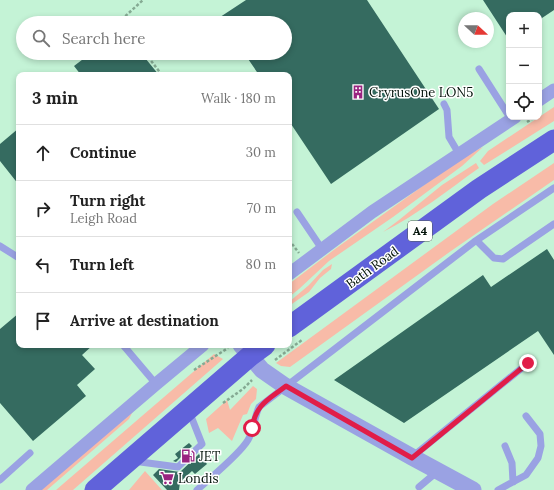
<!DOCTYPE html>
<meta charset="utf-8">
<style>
:root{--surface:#fff;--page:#f2f2f2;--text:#222;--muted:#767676;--line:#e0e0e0}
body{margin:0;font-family:Lora,serif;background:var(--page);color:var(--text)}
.controls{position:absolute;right:12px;top:12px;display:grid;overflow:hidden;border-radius:8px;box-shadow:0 2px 6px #0003}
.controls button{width:36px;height:36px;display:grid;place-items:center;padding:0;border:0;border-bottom:1px solid var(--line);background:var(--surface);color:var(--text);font:20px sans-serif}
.compass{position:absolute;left:458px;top:12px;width:36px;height:36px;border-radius:50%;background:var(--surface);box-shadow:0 2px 6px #0003;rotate:111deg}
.stop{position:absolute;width:12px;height:12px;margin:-9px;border:3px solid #e11d48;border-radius:50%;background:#fff}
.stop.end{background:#e11d48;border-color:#fff;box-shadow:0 1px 4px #0008}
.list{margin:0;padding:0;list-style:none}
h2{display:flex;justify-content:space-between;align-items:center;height:52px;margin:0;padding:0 16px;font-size:17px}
h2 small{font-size:13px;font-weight:400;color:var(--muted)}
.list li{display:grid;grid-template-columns:26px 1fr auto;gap:12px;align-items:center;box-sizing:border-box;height:56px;padding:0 16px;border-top:1px solid var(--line)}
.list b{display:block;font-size:15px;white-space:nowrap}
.list p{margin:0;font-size:13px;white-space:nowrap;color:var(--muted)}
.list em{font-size:13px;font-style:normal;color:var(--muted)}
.icon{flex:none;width:22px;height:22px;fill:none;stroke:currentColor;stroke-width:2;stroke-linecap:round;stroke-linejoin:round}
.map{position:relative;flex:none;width:554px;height:490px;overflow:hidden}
.search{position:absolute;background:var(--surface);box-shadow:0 2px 6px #0003;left:16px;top:16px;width:276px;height:44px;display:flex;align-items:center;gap:10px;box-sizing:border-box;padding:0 14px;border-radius:22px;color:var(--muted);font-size:15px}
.panel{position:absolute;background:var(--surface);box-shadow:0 2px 6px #0003;left:16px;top:72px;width:276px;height:276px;border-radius:8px}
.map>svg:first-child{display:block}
</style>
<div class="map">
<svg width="554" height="490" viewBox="0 0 554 490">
<rect width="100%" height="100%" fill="#c4f3d6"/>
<path fill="#f8bba8" d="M554 107V121L484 165 480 161 488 151Z
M483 147 462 166 393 217 329 261 299 289 289 297V284L335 249 463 157Z
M476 163 479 168C448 190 417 215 383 232L399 220 442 185Z
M554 163V180L451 251 290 367 281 366 276 363 493 204Z
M332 264 331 269 320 278 309 292 289 306V302L309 285 323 270Z
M214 354 223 359 73 490H56Z
M253 386 257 389 256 399 251 404 247 414 243 415 232 441 218 428 209 433 206 419 227 400 230 410Z
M133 411 129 419 47 490H41Z
M145 471 162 490H129Z"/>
<path fill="#356b60" d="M246 0H367L439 109 331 184 289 121V75H259L244 53H285V23H211Z
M483 0H554V10L539 20V15H509V40Z
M91 53H141L159 75H81L74 66Z
M19 128V185L0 161V144Z
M547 249 554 260V355L538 331 404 423 334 380 483 275 491 287Z
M19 313V345H93L82 355 95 369 77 385 86 396 33 441 0 403V329Z
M189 443 192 446 176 462 173 461 178 458 175 454Z
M199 454 207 464 195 474 192 471 180 482 179 490H167L153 475 159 469 180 472Z"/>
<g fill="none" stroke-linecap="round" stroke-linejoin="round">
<path stroke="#85aa93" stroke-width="2.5" stroke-dasharray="3 2" stroke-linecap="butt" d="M122 23 120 21 143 0
M145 53 162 75
M527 122 535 117
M289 240 299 253
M275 360 302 340
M194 370 228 348
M223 403 243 389 252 380"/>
<path stroke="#9aa2e3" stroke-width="7" d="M479 69 509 116
M444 104 447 110 449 137 459 154
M297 212 322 249
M477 241 494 258 503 259 554 224
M0 246 19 258
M123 345 156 384
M505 446 512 463 513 482
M412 457 528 363
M133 461 178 467 202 444 189 411
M0 480 30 453
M419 487 438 471
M197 490C211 477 239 455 248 440 254 430 254 418 259 407L474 242 554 188
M498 490 526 475 538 458 541 446 540 434 526 416"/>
<path stroke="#9aa2e3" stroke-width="13" d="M539 100 554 90
M289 274 372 212 515 117
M32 490 156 384 203 345"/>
<path stroke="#9aa2e3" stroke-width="17" d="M241 345 262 370 285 386 412 457 473 490"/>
<path stroke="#6062da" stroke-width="21" d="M289 327 479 189 554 140
M95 490 250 356 265 345"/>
</g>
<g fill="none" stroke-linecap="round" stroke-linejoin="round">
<path stroke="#e11d48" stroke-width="5" d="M252 428C256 404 268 400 286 386L412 458 528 363"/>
</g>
<defs>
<g id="building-bare" transform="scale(1.08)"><path d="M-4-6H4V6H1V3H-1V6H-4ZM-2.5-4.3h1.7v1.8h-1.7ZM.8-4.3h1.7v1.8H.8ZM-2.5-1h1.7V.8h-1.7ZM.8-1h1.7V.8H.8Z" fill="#992480" stroke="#fff" stroke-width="2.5" paint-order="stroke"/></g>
<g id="fuel-bare" transform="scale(1.08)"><path d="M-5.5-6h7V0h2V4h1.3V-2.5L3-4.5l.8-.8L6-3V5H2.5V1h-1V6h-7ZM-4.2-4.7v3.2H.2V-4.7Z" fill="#992480" stroke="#fff" stroke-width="2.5" paint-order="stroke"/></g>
<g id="supermarket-bare" transform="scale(1.08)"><path d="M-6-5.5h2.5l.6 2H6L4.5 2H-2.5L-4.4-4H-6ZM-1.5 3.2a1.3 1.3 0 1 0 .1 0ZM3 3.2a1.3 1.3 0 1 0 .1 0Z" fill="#992480" stroke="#fff" stroke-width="2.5" paint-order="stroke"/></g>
</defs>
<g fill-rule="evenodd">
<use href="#building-bare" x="358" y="92"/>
<use href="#fuel-bare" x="188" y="456"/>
<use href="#supermarket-bare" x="167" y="478"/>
</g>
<g text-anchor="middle" stroke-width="3" stroke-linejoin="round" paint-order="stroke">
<rect fill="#fff" stroke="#4f5a54" stroke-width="1" x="408" y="221" width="24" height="20" rx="3"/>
<g font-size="12" font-weight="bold" fill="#03130a">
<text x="420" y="235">A4</text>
</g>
<g font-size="13" fill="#03130a" stroke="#fff" text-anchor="start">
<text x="369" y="97">CryrusOne LON5</text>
<text x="199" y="461">JET</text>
<text x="178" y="483">Londis</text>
</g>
<g font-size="13" fill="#03130a" stroke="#fff">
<text transform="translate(372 267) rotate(-36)" y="5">Bath Road</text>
</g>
</g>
</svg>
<div class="controls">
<button>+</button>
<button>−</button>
<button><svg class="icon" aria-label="locate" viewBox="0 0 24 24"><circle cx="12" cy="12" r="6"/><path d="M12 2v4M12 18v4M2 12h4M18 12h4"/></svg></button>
</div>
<svg class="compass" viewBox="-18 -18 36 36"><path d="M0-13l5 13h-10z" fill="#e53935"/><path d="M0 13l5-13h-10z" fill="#767676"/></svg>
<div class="stop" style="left:252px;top:428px"></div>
<div class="stop end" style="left:528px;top:363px"></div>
<div class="search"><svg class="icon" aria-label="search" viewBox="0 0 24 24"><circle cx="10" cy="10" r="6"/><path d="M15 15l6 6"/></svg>Search here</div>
<section class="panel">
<h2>3 min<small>Walk · 180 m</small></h2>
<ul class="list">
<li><svg class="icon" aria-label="ahead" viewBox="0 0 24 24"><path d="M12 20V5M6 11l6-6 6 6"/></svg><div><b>Continue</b></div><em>30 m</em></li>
<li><svg class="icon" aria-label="right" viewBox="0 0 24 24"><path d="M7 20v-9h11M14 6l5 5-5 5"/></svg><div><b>Turn right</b><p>Leigh Road</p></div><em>70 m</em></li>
<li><svg class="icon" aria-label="left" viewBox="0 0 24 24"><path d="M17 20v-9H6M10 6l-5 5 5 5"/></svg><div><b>Turn left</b></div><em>80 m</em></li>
<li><svg class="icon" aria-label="arrive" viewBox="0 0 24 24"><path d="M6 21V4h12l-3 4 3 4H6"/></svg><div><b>Arrive at destination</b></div></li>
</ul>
</section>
</div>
